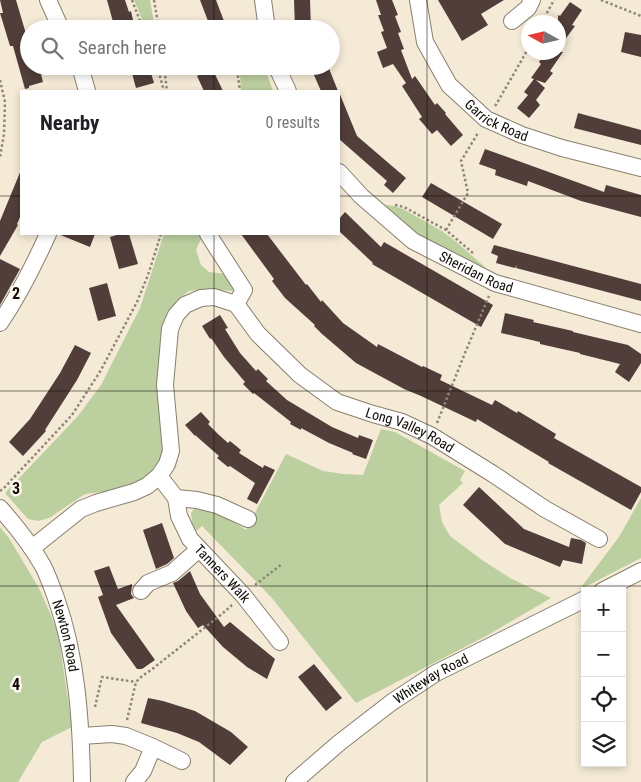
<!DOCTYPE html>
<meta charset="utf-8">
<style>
:root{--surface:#fff;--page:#f6f6f6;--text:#202124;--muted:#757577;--line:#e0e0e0}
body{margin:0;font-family:"Roboto Condensed",sans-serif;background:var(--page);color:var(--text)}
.controls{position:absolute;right:15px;bottom:15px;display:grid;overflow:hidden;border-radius:0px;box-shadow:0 2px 8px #0003}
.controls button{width:45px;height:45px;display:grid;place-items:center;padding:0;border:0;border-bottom:1px solid var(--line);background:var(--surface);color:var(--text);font:25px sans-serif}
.compass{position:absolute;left:521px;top:15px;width:45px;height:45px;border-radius:50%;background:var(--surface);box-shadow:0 2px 8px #0003;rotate:278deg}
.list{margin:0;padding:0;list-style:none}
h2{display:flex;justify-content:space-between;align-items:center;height:65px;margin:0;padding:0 20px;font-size:21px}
h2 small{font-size:16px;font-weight:400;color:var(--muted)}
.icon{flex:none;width:28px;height:28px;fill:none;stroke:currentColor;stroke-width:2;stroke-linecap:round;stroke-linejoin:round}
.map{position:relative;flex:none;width:641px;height:782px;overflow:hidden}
.search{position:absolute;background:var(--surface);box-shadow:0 2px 8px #0003;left:20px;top:20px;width:320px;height:55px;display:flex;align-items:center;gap:12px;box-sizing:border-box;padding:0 18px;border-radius:28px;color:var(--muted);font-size:19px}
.panel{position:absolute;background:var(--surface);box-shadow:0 2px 8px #0003;left:20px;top:90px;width:320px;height:145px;border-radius:0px}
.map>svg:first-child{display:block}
</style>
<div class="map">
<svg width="641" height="782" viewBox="0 0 641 782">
<rect width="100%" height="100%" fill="#f5ead6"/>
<path fill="#bccf9f" d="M134 0H150L155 29H146Z
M241 66H264L273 91H241L240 73Z
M380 204 394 206 403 209 442 231 454 240 494 275 413 232Z
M164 234H203L196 250 201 265 209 272 226 274 232 280 233 291 205 289 189 291 176 301 163 330 165 449 157 471 134 488 85 494 49 518 38 521 28 519 5 493 78 416 101 385 140 308Z
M381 429 395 432 465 471 460 480 463 483 439 505 442 522 450 536 482 560 510 578 551 598 488 635 356 703 271 597 202 526 196 531 192 522 191 513 194 509C214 510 230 519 246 530L286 454 323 471 344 474 363 475Z
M641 498V558L579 590 619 537Z
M0 527 9 538 40 590 58 632 72 727 42 742 18 782H0Z"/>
<path fill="#513e3b" d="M0 0H16L29 44V66H39L43 82 29 86V88L25 89 13 46H10L0 13H3Z
M107 0H125L129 12 131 11 135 29H115Z
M200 0H216L227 29H211Z
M294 0H310L311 29H295Z
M376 0H392L398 15 395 16 401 32 398 33 404 49 401 50 412 79 415 76 435 105 437 103 446 113 445 114 463 135 451 146 437 130 432 134 419 119 422 117 402 86 406 83 393 64 383 68 377 52 387 48 381 32 384 31 378 15H381Z
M438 0H504L481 14 488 25 462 41Z
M570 2 582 10 572 25 575 26 558 49V15L560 16Z
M625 32 641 35V57L621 52Z
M546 52H563L550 71 553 73 545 83 536 80 545 88 536 100 540 105 529 118 517 108 528 95 524 92 534 79 531 78 541 64 539 62Z
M130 66H149L154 83 136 88Z
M197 66H211L223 91H204L197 76 201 74Z
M310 66H328L338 91H321Z
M339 92 357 136 406 178 393 193 384 185 387 181 339 139Z
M578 113 641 130V145L574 128Z
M485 149 604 192 606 185 641 195V217L581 201 528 181 527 186 495 175 496 170 479 164Z
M21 170V215L17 224 18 225 0 256V221Z
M431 183 502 224 493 239 422 197Z
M345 212 381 247 384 242 493 305 481 327 372 264 373 263 339 231V219Z
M58 234H95L90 247Z
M120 234H129L138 264 119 269 110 237Z
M241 234H267L306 285 307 284 321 302 322 300 343 323 377 347 378 344 422 367 423 366 442 375 440 380 492 405 495 400 517 413 518 411 556 434 554 438 641 487V492L631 510 548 463 549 462 477 419 476 422 421 396 404 389 356 363 322 334 314 326 315 325 285 298 272 281 274 279Z
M494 245 641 284V301L516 268 517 265 515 268 496 263 498 256 491 253Z
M0 259 20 269 0 305Z
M107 283 116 316 98 321 89 288Z
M505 313 534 320 533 322 573 331V332L628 345 641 354V363L629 382 615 372 620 364 580 354V353L540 344V342L501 333Z
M220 315 228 328 225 329 240 353 256 371 258 369 268 379 266 381 287 400 332 427 358 438 359 435 373 440 366 459 352 454 353 453 329 443 301 428V430L290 424 291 422 254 393 253 394 243 384 245 382 224 357 211 338 210 339 202 326Z
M75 345 91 353 77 380 45 430 46 431 23 456 9 442 30 419 60 373Z
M201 412 210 422 208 424 218 434 228 443 230 441 241 450 239 453 263 468 264 465 275 470 257 504 247 499 255 483 230 466 228 467 217 458 219 456 195 435V436L185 425Z
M479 487 524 529 569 547 571 538 581 540 586 543 582 564 563 560 560 567 505 544 463 505Z
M162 523 174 558 167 564 156 569 143 530Z
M109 566 118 589 132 584V586L131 594 134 598 116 605 155 660 142 669H137L111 633 98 597 103 595 94 571Z
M190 571 200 594 224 627 230 622 275 659 267 679 247 667 223 647 203 625 198 628 186 611 173 583 178 581Z
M314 664 342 698 326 711 298 677Z
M148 698 163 701 195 711 231 732 248 747 230 765 199 742 177 733 141 723Z"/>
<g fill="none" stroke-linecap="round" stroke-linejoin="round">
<g stroke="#897f6e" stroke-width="18">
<g id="minor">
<path d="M48 0 61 29"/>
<path d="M263 0 267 29"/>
<path id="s1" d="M418 0 425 42 449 85 486 119 522 135 562 148 641 168"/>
<path d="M512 21 528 8 532 0"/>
<path d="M80 66 87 91"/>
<path d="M277 66 280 74 288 91"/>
<path id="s2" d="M339 172 361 196 413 241 495 283 641 324"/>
<path d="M208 234 244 290 236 304"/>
<path d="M0 323C19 295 34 265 48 234"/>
<path id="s3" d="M159 476 176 498 179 516 190 539 243 595 280 642"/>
<path d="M176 498 197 500 217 505 248 519"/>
<path id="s4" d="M0 508C16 526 31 545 43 566 48 576 52 587 56 598 77 657 81 720 82 782"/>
<path id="s5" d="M32 548 81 509 96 503 134 492 147 486 159 476 167 464 171 451 165 385 170 329 176 315 185 305 201 298 214 297 236 304 258 334 300 375 337 402 373 414 402 422 432 436 493 474 545 509 599 539"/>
<path d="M141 591 148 583 172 573 199 549"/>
<path d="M602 591 641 571"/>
<path d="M81 736 112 734 126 736 153 747 143 771 134 782"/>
<path d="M153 747 182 761"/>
<path id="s6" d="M294 782 339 743 392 702 436 673 585 599"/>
</g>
</g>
<path stroke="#8e8679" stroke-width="2.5" stroke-dasharray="2.5 2.5" stroke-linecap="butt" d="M132 0 143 29
M154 0 159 29
M601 0 641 16
M542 22 554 0
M157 66 164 91
M164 66 167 91
M239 66 237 69 240 91
M0 80 5 102 4 134 0 157
M495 106 497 103 528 49
M395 205 404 207 446 230 473 253
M446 230 468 193 461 161 478 133
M437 423 465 353 489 296
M0 491 4 488 72 415 101 370 137 302 148 275 161 234
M255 585 282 564
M95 707 102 677 136 682
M127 720 136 682 142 676 151 670 222 614 232 605"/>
<use href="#minor" stroke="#fff" stroke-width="16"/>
</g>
<path fill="none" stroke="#0f0b06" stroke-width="1" stroke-opacity="0.55" d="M214 0V29M427 0V782M214 66V91M0 196H21M339 196H641M214 234V782M0 391H641M0 586H641"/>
<g text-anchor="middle" stroke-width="5" stroke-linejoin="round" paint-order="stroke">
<g font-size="14" fill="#0f0b06" stroke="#fef8ec">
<text dy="5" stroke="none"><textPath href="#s1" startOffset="152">Garrick Road</textPath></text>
<text dy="5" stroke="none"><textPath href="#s2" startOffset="172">Sheridan Road</textPath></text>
<text dy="5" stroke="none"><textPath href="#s5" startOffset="601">Long Valley Road</textPath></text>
<text dy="5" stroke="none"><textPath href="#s3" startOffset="119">Tanners Walk</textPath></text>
<text dy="5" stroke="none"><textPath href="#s4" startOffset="146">Newton Road</textPath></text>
<text dy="5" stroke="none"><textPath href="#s6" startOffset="172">Whiteway Road</textPath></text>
</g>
</g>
<g font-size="16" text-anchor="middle" font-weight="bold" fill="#0f0b06" stroke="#fef8ec" stroke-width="5" stroke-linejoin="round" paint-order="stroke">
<text x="16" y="299">2</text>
<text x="16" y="494">3</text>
<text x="16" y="690">4</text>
</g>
</svg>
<div class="controls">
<button>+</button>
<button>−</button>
<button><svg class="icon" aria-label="locate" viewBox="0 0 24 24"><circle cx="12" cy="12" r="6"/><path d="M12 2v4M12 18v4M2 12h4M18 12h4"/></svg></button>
<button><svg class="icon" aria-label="layers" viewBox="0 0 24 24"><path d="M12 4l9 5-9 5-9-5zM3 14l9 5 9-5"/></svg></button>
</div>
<svg class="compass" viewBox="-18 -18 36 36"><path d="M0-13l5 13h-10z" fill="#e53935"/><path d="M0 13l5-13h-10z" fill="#757577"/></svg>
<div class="search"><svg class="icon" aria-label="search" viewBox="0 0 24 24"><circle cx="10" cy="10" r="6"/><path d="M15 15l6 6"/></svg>Search here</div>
<section class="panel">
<h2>Nearby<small>0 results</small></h2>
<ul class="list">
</ul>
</section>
</div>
